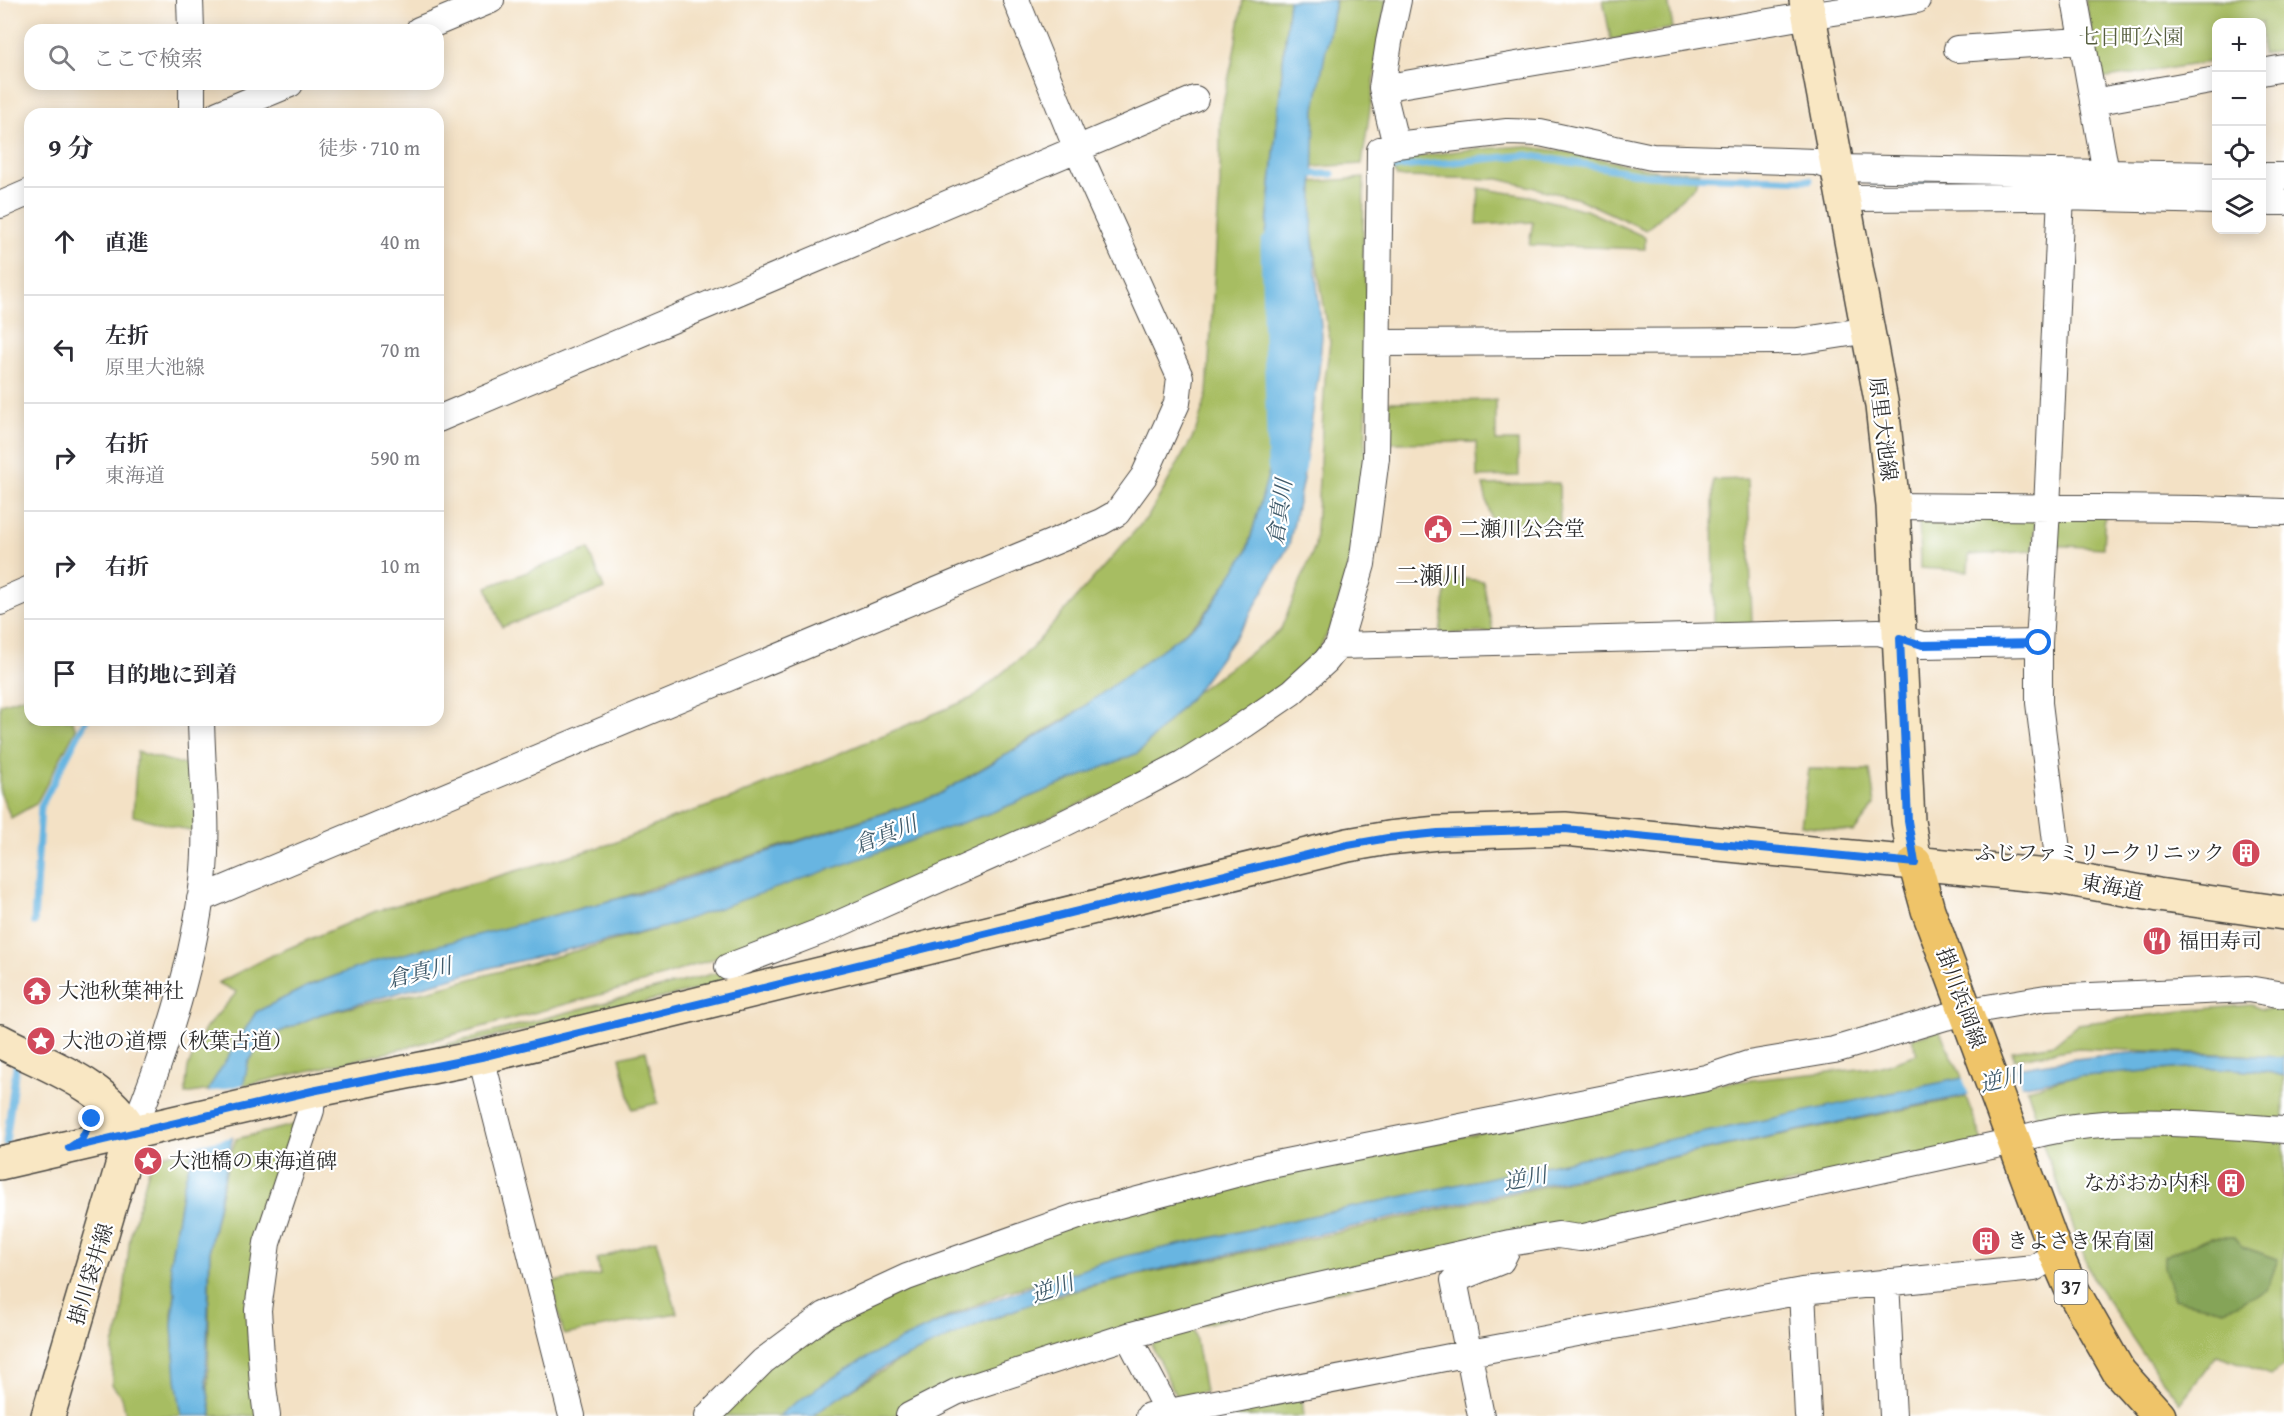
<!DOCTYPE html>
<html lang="ja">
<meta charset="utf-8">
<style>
:root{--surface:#fff;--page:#f2f2f3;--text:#2b2b33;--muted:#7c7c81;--line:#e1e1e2}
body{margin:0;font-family:"Gentium Book Plus","Noto Serif JP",serif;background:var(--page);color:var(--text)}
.controls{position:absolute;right:18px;top:18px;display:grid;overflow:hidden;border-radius:12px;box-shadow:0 3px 15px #0003}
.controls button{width:54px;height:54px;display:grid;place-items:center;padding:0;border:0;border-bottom:2px solid var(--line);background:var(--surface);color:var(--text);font:30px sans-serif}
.stop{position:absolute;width:18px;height:18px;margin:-14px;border:4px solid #1a73e8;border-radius:50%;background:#fff}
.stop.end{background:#1a73e8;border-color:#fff;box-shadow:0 2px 6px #0008}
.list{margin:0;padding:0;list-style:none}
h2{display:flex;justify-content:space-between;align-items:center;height:78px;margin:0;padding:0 24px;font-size:26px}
h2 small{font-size:20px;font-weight:400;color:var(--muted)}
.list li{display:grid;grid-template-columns:39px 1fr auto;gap:18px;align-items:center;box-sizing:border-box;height:108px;padding:0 24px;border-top:2px solid var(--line)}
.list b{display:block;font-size:22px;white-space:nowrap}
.list p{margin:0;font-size:20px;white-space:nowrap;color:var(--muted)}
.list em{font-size:20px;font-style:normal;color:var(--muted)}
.icon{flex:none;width:33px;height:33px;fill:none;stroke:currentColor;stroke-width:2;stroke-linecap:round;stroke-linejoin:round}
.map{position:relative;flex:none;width:2284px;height:1416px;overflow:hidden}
.search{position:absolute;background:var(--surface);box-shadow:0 3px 15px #0003;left:24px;top:24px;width:420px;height:66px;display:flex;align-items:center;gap:15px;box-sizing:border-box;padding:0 21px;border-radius:18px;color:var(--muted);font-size:22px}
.panel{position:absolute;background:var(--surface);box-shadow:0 3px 15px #0003;left:24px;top:108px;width:420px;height:618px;border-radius:18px}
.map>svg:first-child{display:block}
</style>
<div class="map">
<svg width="2284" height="1416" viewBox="0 0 2284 1416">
<rect width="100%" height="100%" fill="#fff"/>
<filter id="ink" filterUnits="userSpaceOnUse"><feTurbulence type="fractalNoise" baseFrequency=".0167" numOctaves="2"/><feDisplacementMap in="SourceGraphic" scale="12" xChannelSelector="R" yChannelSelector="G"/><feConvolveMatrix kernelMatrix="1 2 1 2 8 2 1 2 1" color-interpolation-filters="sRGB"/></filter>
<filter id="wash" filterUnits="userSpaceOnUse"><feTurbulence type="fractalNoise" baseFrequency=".008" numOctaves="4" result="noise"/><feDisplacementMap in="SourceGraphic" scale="24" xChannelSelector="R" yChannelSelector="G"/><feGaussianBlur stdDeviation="1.35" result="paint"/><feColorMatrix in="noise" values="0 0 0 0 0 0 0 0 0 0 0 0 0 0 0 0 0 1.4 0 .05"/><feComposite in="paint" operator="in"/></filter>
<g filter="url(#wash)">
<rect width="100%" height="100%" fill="#f3e1c5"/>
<path fill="#a7bd62" stroke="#697446" stroke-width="1.5" d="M1243 0H1289L1264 257 1291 323 1296 369 1277 448 1245 556 1201 619 1143 665 1073 714 936 796 620 898 407 954 314 983 256 1012 209 1090 185 1094 188 1067 205 1029 237 992 218 983 268 957 376 911 614 843 673 818 730 799 972 698 1031 649 1149 515 1195 433 1207 394 1220 182V117L1233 58Z
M1336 0H1386L1362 164 1313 167 1315 98Z
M1603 0H1668L1673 28 1611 40Z
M2085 0H2284V51L2262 54V22H2216V61L2102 79Z
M1524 146 1572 153 1658 171 1699 172 1695 186 1646 230 1579 199 1499 179 1397 177 1394 171 1397 160 1463 150Z
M1364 178 1363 250 1369 327 1363 518 1332 625 1318 651 1290 679 1214 735 1145 775 796 931 636 985 386 1053 242 1086 248 1063 263 1039 321 1014 430 990 665 927 1138 753 1195 693 1280 631 1315 546 1325 379 1330 342 1311 227V182Z
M1479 188 1529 196 1586 210 1645 237V249L1529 245 1533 222 1477 225Z
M1496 400V441H1518L1519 476 1477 477 1476 442 1389 443V402Z
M1748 479 1752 626H1714L1713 480Z
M1559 483 1560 526 1493 527 1483 485Z
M2050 512 2105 513 2103 548 2050 545Z
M2029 516 2035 523 2033 551 1969 555 1968 571 1920 568 1919 517Z
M589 549 604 589 502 627 487 587Z
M1448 577 1483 581 1493 632 1440 634Z
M30 695V720H72L76 729 36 804 11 818 0 792V704Z
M137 752 194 767 195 832 133 816Z
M1809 769 1870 770 1875 805 1854 832 1801 825Z
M788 969 432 1051 388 1060 723 971Z
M2251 1005 2261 1009H2284V1060L2245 1055 2078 1048 2014 1059 2012 1051 2054 1044 2078 1024 2190 1010Z
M1939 1030 1963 1079 1506 1174 1053 1278 1006 1292 950 1316 876 1354 785 1416H709L825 1315 1081 1215 1722 1083 1879 1067 1917 1054 1912 1038Z
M646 1051 658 1103 632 1109 620 1057Z
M2198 1067 2266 1071 2284 1076V1120L2039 1124 2027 1089 2071 1077Z
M1966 1097 1983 1142 1631 1218 953 1387 892 1416H812L841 1396 927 1344 1033 1303 1106 1282 1332 1234 1697 1152Z
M301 1123 267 1243 268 1416H212L208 1391 210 1246 229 1158 236 1139Z
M2092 1131 2284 1133V1366L2271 1375 2217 1355 2180 1403 2143 1354 2092 1278 2042 1142Z
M194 1146 183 1187 170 1263 175 1294 172 1314 173 1347 182 1416H126L122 1397 112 1385 113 1345 121 1322 130 1237 152 1158Z
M656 1240 677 1313 564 1335 551 1282 600 1275 597 1259Z
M1194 1329 1205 1392 1177 1398 1151 1344Z
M1302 1398 1304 1416H1206Z"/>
<path fill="#85a458" stroke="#586842" stroke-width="1.5" d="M2211 1237H2235L2243 1247 2278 1259 2267 1290 2224 1310 2174 1299 2164 1267V1256Z"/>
<path fill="#67b5e1" stroke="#497086" stroke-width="1.5" d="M1289 0H1335L1315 109 1312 231 1322 336 1319 371 1303 479 1289 545 1246 622 1195 693 1138 753 993 812 665 927 493 967 321 1014 263 1039 248 1063 210 1245 206 1381 212 1416H182L176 1379 172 1326 175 1294 170 1263 183 1187 210 1086 256 1012 308 986 373 962 652 890 936 796 1064 721 1202 620 1247 551 1296 374 1291 323 1264 257Z
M2143 1052 2284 1057V1076L2266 1071 2198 1067 2071 1077 1963 1096 1609 1170 1134 1275 1059 1293 983 1322 884 1367 812 1416H779C790 1405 804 1398 816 1389 906 1327 1022 1288 1126 1256 1341 1210 1557 1162 1774 1118 1896 1093 2018 1061 2143 1052Z"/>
<path fill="#f3e1c5" d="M2014 1065 2023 1088 1970 1098 1962 1076Z
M246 1084 236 1136 191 1146 206 1093Z"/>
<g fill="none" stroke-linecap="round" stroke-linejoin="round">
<path stroke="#67b5e1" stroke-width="7" d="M1390 168 1527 155 1649 175 1810 180
M1304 174H1332
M1872 182 1977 185
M34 922 41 806 86 720
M6 1143 16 1066"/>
<path stroke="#67b5e1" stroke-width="39" d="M1280 247 1287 464"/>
</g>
</g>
<g filter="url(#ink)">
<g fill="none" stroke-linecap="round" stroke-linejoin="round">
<g stroke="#494642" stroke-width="28">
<path id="street" d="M190 0 191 30
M2075 0 2106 173
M419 30 491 0
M1957 49 2081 41
M2262 72 2284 68
M192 84V114
M1382 88 1793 18 1917 0
M2093 102 2216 80
M218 114 290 84
M1396 145 1507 132 1540 133 1652 157 1816 162 1837 168 2216 175
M2262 176H2284
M1844 198 2061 197 2216 201
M2262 202H2284
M0 205 30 192
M1379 343 1798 341 1869 330
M438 419 1195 99
M1893 506 2198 509 2284 512
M0 602 30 589
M1338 646 1879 632 1922 645 2039 643
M2058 877V858L2039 703V643L2047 509 2062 172
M200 899 1101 522 1117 513 1144 476 1177 403 1180 377 1077 149 1016 0
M728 967 827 929 1059 826 1140 786 1182 764 1244 725 1292 692 1326 661 1338 646 1362 564 1376 458 1380 150 1396 145 1382 88 1389 42 1398 0
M481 1057 572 1416
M132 1132C165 1053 193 966 203 881 209 827 202 774 201 720
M1886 1282 1893 1416
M1802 1291 1808 1416
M1128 1336 1170 1416
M267 1416 263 1386 258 1310 267 1243 311 1110 312 1091
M708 1416 763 1361 825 1315 907 1277 1081 1215 1266 1166 1706 1078 1748 1064 1834 1050 1945 1017 1987 1008 2046 998 2248 989 2284 995
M909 1416 956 1392 1128 1336 1279 1295 1510 1243 1558 1235 1580 1238 1756 1197 2014 1141C2101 1112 2195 1124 2284 1130
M1149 1416 1470 1353 1802 1291 2034 1268 2056 1254
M1481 1416 1454 1280 1501 1261 1510 1243"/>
</g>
<g stroke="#494642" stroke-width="36">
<path id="secondary" d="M1806 0 1882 406 1893 506 1908 821 1915 863
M0 1041C47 1066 105 1083 132 1132
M0 1163 312 1091 481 1057 1348 845 1388 838 1438 833 1565 829 2058 877 2158 895 2284 913
M48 1416 132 1132"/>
</g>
<g stroke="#494642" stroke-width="36">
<path id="primary" d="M1915 863 1928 910 2056 1254 2070 1286 2119 1372 2159 1416"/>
</g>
<use href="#street" stroke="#fff" stroke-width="26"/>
<use href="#secondary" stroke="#f9e7c3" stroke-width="33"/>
<use href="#primary" stroke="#efc469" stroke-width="33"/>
</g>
</g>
<g fill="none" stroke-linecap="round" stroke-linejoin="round" filter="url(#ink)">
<path stroke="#1a73e8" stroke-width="8" d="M92 1119 81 1140 69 1148 312 1091 481 1057 1348 845 1388 838 1438 833 1565 829 1915 863 1908 821 1900 638 1922 645 2039 643"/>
</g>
<defs>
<g id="civic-disc" transform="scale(1.5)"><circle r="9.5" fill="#d1495b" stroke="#fff"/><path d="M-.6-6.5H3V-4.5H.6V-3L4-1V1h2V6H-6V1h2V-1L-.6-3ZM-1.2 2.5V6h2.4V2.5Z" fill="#fff"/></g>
<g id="building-disc" transform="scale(1.5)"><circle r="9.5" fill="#d1495b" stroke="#fff"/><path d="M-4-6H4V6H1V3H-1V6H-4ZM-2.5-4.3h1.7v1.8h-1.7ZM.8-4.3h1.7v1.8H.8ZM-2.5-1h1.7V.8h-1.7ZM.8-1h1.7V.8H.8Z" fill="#fff"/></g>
<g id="restaurant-disc" transform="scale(1.5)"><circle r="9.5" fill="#d1495b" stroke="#fff"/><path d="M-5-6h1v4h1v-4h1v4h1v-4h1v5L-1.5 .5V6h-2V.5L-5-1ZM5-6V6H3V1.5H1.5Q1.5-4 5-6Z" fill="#fff"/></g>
<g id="temple-disc" transform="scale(1.5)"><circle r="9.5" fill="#d1495b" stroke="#fff"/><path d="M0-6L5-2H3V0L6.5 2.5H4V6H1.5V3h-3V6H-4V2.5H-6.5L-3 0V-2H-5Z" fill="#fff"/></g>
<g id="sight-disc" transform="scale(1.5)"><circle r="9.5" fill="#d1495b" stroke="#fff"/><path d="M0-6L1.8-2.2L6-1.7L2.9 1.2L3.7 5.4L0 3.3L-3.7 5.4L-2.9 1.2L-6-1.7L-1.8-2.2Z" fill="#fff"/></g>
</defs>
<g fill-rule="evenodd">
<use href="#civic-disc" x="1438" y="529"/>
<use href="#building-disc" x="2246" y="853"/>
<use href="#restaurant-disc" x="2157" y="941"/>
<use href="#temple-disc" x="37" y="991"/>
<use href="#sight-disc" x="41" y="1041"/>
<use href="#sight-disc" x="148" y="1161"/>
<use href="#building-disc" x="2231" y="1183"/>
<use href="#building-disc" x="1986" y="1241"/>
</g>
<g text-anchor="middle" stroke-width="4.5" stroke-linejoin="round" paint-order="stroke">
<rect fill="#fff" stroke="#6b6b6b" stroke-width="1.5" x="2054.5" y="1270" width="33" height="34" rx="4.5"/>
<g font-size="20" font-weight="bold" fill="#2b2b2b">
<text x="2071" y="1294">37</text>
</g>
<g font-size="21" fill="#565e3e" stroke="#fff">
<text x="2131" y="44">七日町公園</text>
</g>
<g font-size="21" fill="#2b2b2b" stroke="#fff">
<text transform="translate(1883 429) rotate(83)" y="7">原里大池線</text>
<text transform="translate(2112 887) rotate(10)" y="7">東海道</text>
<text transform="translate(1961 998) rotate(70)" y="7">掛川浜岡線</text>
<text transform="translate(91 1274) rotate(-73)" y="7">掛川袋井線</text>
</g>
<g font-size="21" fill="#2b2b2b" stroke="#fff" text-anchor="start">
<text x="1459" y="536">二瀬川公会堂</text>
<text x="2225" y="860" text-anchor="end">ふじファミリークリニック</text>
<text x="2178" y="948">福田寿司</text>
<text x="58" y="998">大池秋葉神社</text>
<text x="62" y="1048">大池の道標（秋葉古道）</text>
<text x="169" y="1168">大池橋の東海道碑</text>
<text x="2210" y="1190" text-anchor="end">ながおか内科</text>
<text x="2007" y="1248">きよさき保育園</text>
</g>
<g font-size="22" font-style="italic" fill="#405b6b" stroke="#fff">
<text transform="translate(1279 512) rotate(-82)" y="8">倉真川</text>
<text transform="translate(885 834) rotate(-21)" y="8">倉真川</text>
<text transform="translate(419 972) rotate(-13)" y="8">倉真川</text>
<text transform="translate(2001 1079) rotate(-14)" y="8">逆川</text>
<text transform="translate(1525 1178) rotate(-11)" y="8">逆川</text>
<text transform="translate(1052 1288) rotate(-19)" y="8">逆川</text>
</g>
<g font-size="24" fill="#2b2b2b" stroke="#fff">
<text x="1431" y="584">二瀬川</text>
</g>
</g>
</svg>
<div class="controls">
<button>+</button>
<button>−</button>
<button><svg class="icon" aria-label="locate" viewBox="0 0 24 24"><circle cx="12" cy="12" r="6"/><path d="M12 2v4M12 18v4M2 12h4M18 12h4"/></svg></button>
<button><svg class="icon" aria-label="layers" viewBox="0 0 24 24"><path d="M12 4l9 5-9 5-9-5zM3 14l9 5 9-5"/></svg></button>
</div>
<div class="stop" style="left:2039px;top:643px"></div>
<div class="stop end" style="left:92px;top:1119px"></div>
<div class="search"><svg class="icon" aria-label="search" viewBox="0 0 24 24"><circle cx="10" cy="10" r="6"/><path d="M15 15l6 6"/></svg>ここで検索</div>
<section class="panel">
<h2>9 分<small>徒歩 · 710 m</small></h2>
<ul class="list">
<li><svg class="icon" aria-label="ahead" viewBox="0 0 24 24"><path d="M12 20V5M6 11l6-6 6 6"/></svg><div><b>直進</b></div><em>40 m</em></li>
<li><svg class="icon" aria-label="left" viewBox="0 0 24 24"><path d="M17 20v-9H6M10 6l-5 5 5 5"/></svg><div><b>左折</b><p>原里大池線</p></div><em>70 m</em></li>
<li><svg class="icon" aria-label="right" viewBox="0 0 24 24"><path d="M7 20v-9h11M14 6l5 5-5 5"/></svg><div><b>右折</b><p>東海道</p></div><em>590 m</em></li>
<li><svg class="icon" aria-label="right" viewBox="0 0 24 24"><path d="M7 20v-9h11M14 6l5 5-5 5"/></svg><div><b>右折</b></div><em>10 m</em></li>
<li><svg class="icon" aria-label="arrive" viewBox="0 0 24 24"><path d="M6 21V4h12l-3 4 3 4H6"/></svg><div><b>目的地に到着</b></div></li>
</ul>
</section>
</div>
